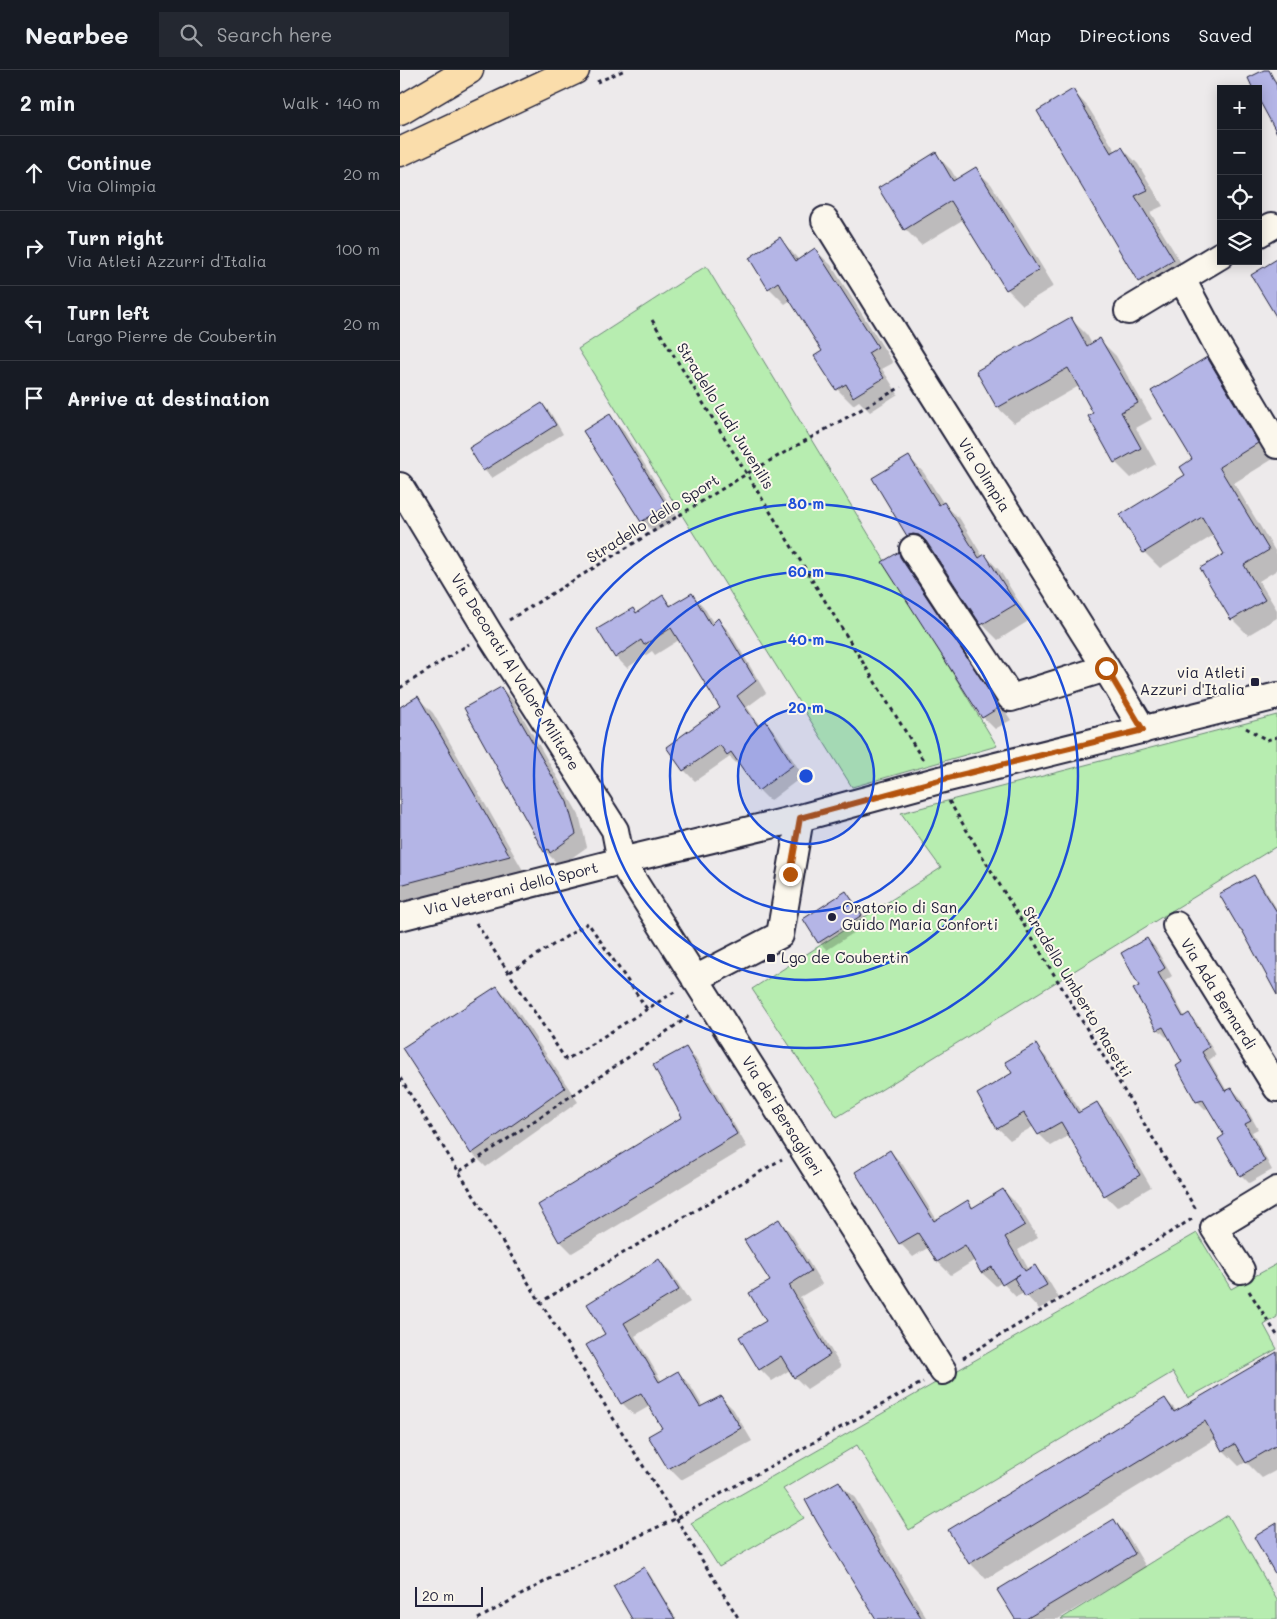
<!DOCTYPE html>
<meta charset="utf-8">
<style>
:root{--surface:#171b24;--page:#242831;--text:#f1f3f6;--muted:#9ea1a6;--line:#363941}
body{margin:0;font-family:Mali,sans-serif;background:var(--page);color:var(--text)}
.controls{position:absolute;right:15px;top:15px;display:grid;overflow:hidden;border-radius:0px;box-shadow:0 2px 12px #0003}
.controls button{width:45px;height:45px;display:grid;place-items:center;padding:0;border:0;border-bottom:1px solid var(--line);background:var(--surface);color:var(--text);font:25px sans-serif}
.scale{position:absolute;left:15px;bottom:12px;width:68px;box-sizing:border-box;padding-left:5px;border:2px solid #22223b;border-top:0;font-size:14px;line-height:18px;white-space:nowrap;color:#22223b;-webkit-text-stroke:4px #fbf7ec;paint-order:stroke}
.stop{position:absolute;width:15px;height:15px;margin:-11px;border:4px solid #b45309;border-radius:50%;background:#fff}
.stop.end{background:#b45309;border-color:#fff;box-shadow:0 1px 5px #0008}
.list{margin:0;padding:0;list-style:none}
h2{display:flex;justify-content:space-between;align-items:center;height:65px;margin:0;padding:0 20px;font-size:21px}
h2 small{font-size:16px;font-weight:400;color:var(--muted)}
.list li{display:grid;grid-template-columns:32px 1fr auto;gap:15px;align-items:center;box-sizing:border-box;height:75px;padding:0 20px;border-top:1px solid var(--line)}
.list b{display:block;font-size:19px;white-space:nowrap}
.list p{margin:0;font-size:16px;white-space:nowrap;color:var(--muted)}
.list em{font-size:16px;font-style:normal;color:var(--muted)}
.icon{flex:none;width:28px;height:28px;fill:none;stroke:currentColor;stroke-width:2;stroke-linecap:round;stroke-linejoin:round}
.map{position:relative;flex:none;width:877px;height:1549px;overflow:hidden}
header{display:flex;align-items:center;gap:30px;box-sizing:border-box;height:70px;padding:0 25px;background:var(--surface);border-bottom:1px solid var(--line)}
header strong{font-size:24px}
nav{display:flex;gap:28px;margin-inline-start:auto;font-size:18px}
.search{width:350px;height:45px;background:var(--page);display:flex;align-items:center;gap:12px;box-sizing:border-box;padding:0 18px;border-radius:0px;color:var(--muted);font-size:19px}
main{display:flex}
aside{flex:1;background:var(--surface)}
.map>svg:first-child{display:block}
</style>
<header>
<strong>Nearbee</strong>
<div class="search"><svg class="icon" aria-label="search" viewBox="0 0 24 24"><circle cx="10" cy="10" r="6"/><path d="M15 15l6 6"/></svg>Search here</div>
<nav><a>Map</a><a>Directions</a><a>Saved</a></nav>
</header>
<main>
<aside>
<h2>2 min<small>Walk · 140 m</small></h2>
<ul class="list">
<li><svg class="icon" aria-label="ahead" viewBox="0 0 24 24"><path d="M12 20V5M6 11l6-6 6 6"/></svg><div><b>Continue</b><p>Via Olimpia</p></div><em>20 m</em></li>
<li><svg class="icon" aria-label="right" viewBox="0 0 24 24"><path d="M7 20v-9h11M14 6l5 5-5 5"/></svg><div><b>Turn right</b><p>Via Atleti Azzurri d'Italia</p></div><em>100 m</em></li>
<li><svg class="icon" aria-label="left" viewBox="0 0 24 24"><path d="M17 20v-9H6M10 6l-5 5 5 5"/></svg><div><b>Turn left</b><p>Largo Pierre de Coubertin</p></div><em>20 m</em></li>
<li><svg class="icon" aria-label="arrive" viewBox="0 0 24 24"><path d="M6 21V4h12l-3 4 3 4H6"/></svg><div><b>Arrive at destination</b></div></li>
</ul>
</aside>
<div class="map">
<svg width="877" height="1549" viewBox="0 0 877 1549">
<rect width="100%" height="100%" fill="#edeaeb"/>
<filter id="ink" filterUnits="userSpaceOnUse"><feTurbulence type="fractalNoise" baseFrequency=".02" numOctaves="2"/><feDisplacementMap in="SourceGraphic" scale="10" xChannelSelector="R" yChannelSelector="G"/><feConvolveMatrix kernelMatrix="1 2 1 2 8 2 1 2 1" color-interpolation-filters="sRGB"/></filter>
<g filter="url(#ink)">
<path fill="#b7edb0" stroke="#6c8876" d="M306 196 597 676 452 717 178 279Z
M877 645V776L437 1047 352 919 541 798 501 743Z
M797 1163 831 1219 877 1194V1247L864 1255 877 1279 788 1328 773 1302 509 1460 457 1375 383 1419 404 1448 319 1497 291 1453Z
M828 1445 877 1530V1549H661Z"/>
<path fill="#0003" d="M866 0 877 11V61Z
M673 21 688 37 716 82 722 78 738 94 763 136 750 142 789 206 755 227 739 211Z
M535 84 551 100 557 110 575 99 591 114 654 216 623 235 607 219 564 149 521 175 505 159 480 118Z
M380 169 399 190 415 180 431 195 493 293 482 299 498 324 470 342 459 331 453 335 437 319 416 286 424 281 391 230 385 234 369 218Z
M671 249 687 265 692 274 700 270 716 286 752 349 736 358 756 394 731 408 715 392 695 344 679 316 614 353 598 338 578 302Z
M807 289 823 304 873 389 834 413 877 484V500L859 511 877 540V548L848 565 832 549 802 499 825 484 814 465 760 498 744 482 794 390Z
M142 334 150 342 163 364 92 408 84 400Z
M210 346 222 358 278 448 254 463 242 451Z
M509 387 524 403 544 434 560 449 583 487 585 485 600 501 630 550 598 570 582 554 533 480 524 481 508 465Z
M498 484 510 495 512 501 611 650 595 659 583 647 484 493Z
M292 525 303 536 314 554 318 550 329 561 366 623 347 637 360 656 366 652 376 663 403 706 370 731 359 720 340 694 338 695 330 687 295 711 284 700 322 639 279 570 255 585 252 581 227 598 216 587 199 559 233 539 238 544 263 526 272 536Z
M101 618 113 630 179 745 187 777 163 794 160 791 157 793 145 781Z
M17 627 33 643 124 802 0 837V638Z
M854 807 862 815 877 839V923L845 863 841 860Z
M446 823 454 831 469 853 427 880 419 872 405 850Z
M747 869 755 877 772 906 765 911 785 947 789 945 797 953 816 985 809 990 827 1021 832 1019 840 1027 858 1059 852 1062 872 1100 849 1113 841 1105 826 1065 809 1038 805 1039 797 1031 784 993 769 965 766 967 758 959 741 916Z
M97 917 111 931 178 1032 86 1097 72 1083Z
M635 976 647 988 681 1042 697 1033 709 1045 751 1117 717 1137 705 1125 670 1065 651 1076 639 1064 634 1056 610 1070 598 1058 614 1003Z
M285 978 297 990 347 1077 172 1183 160 1171 284 1047Z
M490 1081 503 1095 537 1150 568 1132 574 1138 603 1120 617 1134 638 1168 618 1180 629 1200 635 1197 648 1210 659 1228 639 1239 624 1223 616 1227 602 1212 596 1216 582 1203 575 1190 551 1205 538 1192 529 1177 513 1187 500 1173Z
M379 1151 391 1163 422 1214 400 1227 441 1297 407 1319 395 1307 390 1300 372 1311 360 1299Z
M259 1190 271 1202 290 1232 235 1266 262 1312 278 1303 290 1315 303 1337 321 1327 333 1339 352 1371 281 1410 269 1398 264 1358 250 1336 234 1345 222 1333 207 1264Z
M877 1292V1400L862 1408 846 1392 839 1396 823 1380 817 1368 586 1509 570 1493 765 1329 777 1341Z
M439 1413 455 1428 527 1549H477Z
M714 1451 726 1463 746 1497 658 1549H616Z
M244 1498 249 1503 276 1549H234Z"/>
<path fill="#b4b5e6" stroke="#22223b" d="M864 0H869L877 16V63L858 28V19H853L848 8Z
M673 19 711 83 722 77 748 120 735 126 774 190 738 212 637 41Z
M536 82 553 111 576 97 639 200 606 220 551 131 504 160 478 118Z
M380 167 396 191 415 178 478 277 468 283 484 308 453 327 446 314 436 320 414 286 422 281 378 212 368 219 349 188Z
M877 189V248L851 205Z
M671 247 687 276 700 268 738 333 721 342 741 378 714 393 688 346 693 343 668 298 597 338 576 301Z
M807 287 858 373 819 397 869 480 844 495 865 530 831 550 800 498 824 484 802 447 743 483 720 445 785 405 780 397 792 389 751 321Z
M142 333 156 355 83 401 69 378Z
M210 344 267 436 241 452 183 361Z
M509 386 539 435 544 432 579 488 585 484 616 534 581 555 526 471 519 465 513 464 507 466 472 408Z
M499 482 500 487 600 637 582 648 482 492Z
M292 523 311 555 318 548 356 611 337 626 358 656 366 651 393 695 358 721 331 682 327 685 320 675 283 701 266 677 320 638 271 558 244 575 241 570 215 588 197 559 233 538 236 543 263 525 270 536Z
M101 617 167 732 176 764 150 783 148 779 144 782 64 638Z
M18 626 110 786 0 815V637Z
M854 805 877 842V925L842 860H840L819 824Z
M446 821 462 845 418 873 403 849Z
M747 868 765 898 758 903 783 947 789 943 809 977 802 982 825 1021 832 1018 851 1051 845 1054 865 1091 840 1106 818 1069 824 1065 803 1030 796 1032 776 996 782 992 763 957 757 960 733 919 739 916 721 883Z
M97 916 165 1018 71 1084 2 978Z
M636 974 678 1043 697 1032 740 1105 704 1126 661 1052 638 1065 624 1043 597 1059 577 1024 612 1003 605 992Z
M286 977 337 1064 159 1172 138 1135 282 1047 253 995Z
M490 1080 534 1151 568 1130 572 1138 603 1119 625 1155 605 1167 625 1201 635 1195 647 1215 625 1227 614 1208 620 1204 602 1215 592 1197 581 1203 565 1175 537 1192 518 1163 499 1174 455 1102Z
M379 1149 411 1201 389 1215 430 1285 394 1308 381 1286 359 1300 339 1267 366 1251 349 1223 370 1211 344 1170Z
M259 1189 279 1220 224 1253 259 1312 278 1301 300 1337 321 1326 341 1358 268 1399 248 1366 262 1358 241 1323 221 1334 186 1275 205 1264 187 1234Z
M877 1282V1375L846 1393 835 1374 822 1381 805 1351 569 1494 548 1460 765 1328 774 1342Z
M439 1411 522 1549H476L417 1452 405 1430Z
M714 1449 735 1484 626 1549H615L597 1520Z
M877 1453V1507L854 1467Z
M244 1497 275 1549H232L213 1516Z"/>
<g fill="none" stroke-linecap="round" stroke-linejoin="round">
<g stroke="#22223b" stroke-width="30">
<path id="minor" d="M425 150 521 305 706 598 743 660
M858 164 872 156
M782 209 815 271 877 375
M728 241 821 185
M0 416 89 563 215 760 221 791 543 1301
M513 479 611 628 706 598
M0 847 221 791 400 748 536 711 877 626
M776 855 877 1018
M295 909 380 865 400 748
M841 1200 814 1158 877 1120"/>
</g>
<g stroke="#22223b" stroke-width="31">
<path id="highway" d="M0 41 69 0
M0 82 175 0"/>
</g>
<path stroke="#22223b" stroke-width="3" stroke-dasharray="4 4" stroke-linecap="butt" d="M197 12 225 0
M252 250 523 690
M109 550 348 403 501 317
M0 618 69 574
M846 658 867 670 877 667
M549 731 797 1141
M76 853 166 990 276 921
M110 902 188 853 247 939
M0 1008 339 1549
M60 1101 291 945
M849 1221 877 1265
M139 1233 382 1089
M563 1288 792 1149
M78 1549 162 1502 275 1449 523 1312"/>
<use href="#minor" stroke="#fbf7ec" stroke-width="26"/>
<use href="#highway" stroke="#faddab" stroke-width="28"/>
</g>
</g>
<g fill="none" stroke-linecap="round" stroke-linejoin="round" filter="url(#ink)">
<path stroke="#b45309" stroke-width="6" d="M390 804 400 748 536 711 743 660 706 598"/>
</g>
<circle cx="406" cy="706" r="68" fill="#1d4ed8" fill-opacity=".12"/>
<g fill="none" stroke="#1d4ed8" stroke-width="2.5">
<circle cx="406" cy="706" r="68"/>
<circle cx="406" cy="706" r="136"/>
<circle cx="406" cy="706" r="204"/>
<circle cx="406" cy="706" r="272"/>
</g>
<g fill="#22223b" stroke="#fbf7ec" stroke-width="2">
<rect x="850" y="607" width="10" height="10" rx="2.5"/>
<circle cx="432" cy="847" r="5"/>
<rect x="366" y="883" width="10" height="10" rx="2.5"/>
</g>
<g text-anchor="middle" stroke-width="4" stroke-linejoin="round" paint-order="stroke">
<g font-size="15" fill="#22223b" stroke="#fbf7ec">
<text transform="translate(325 346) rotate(58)" y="5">Stradello Ludi Juvenilis</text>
<text transform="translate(584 405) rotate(58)" y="5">Via Olimpia</text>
<text transform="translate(253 449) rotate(-32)" y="5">Stradello dello Sport</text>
<text transform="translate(115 602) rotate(58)" y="5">Via Decorati Al Valore Militare</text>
<text transform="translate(111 819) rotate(-14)" y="5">Via Veterani dello Sport</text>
<text transform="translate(677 922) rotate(59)" y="5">Stradello Umberto Masetti</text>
<text transform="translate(818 924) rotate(58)" y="5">Via Ada Bernardi</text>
<text transform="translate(382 1046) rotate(58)" y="5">Via dei Bersaglieri</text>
</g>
<g font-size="15" fill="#22223b" stroke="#fbf7ec" text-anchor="start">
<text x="845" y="608" text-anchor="end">via Atleti<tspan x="845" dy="17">Azzuri d'Italia</tspan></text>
<text x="442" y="843">Oratorio di San<tspan x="442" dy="17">Guido Maria Conforti</tspan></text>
<text x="381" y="893">Lgo de Coubertin</text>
</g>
</g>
<circle cx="406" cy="706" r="8" fill="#1d4ed8" stroke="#fbf7ec" stroke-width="2.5"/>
<g font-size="15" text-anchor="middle" font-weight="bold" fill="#1d4ed8" stroke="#fbf7ec" stroke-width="4" stroke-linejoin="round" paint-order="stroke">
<text x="406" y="439">80 m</text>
<text x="406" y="507">60 m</text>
<text x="406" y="575">40 m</text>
<text x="406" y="643">20 m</text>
</g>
</svg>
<div class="controls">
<button>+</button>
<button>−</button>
<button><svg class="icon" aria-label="locate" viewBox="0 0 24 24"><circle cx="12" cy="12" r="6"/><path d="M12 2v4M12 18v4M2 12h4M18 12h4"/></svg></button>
<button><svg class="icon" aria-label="layers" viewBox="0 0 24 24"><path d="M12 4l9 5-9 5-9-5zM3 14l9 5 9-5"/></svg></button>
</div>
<div class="scale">20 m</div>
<div class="stop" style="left:706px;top:598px"></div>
<div class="stop end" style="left:390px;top:804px"></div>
</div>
</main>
